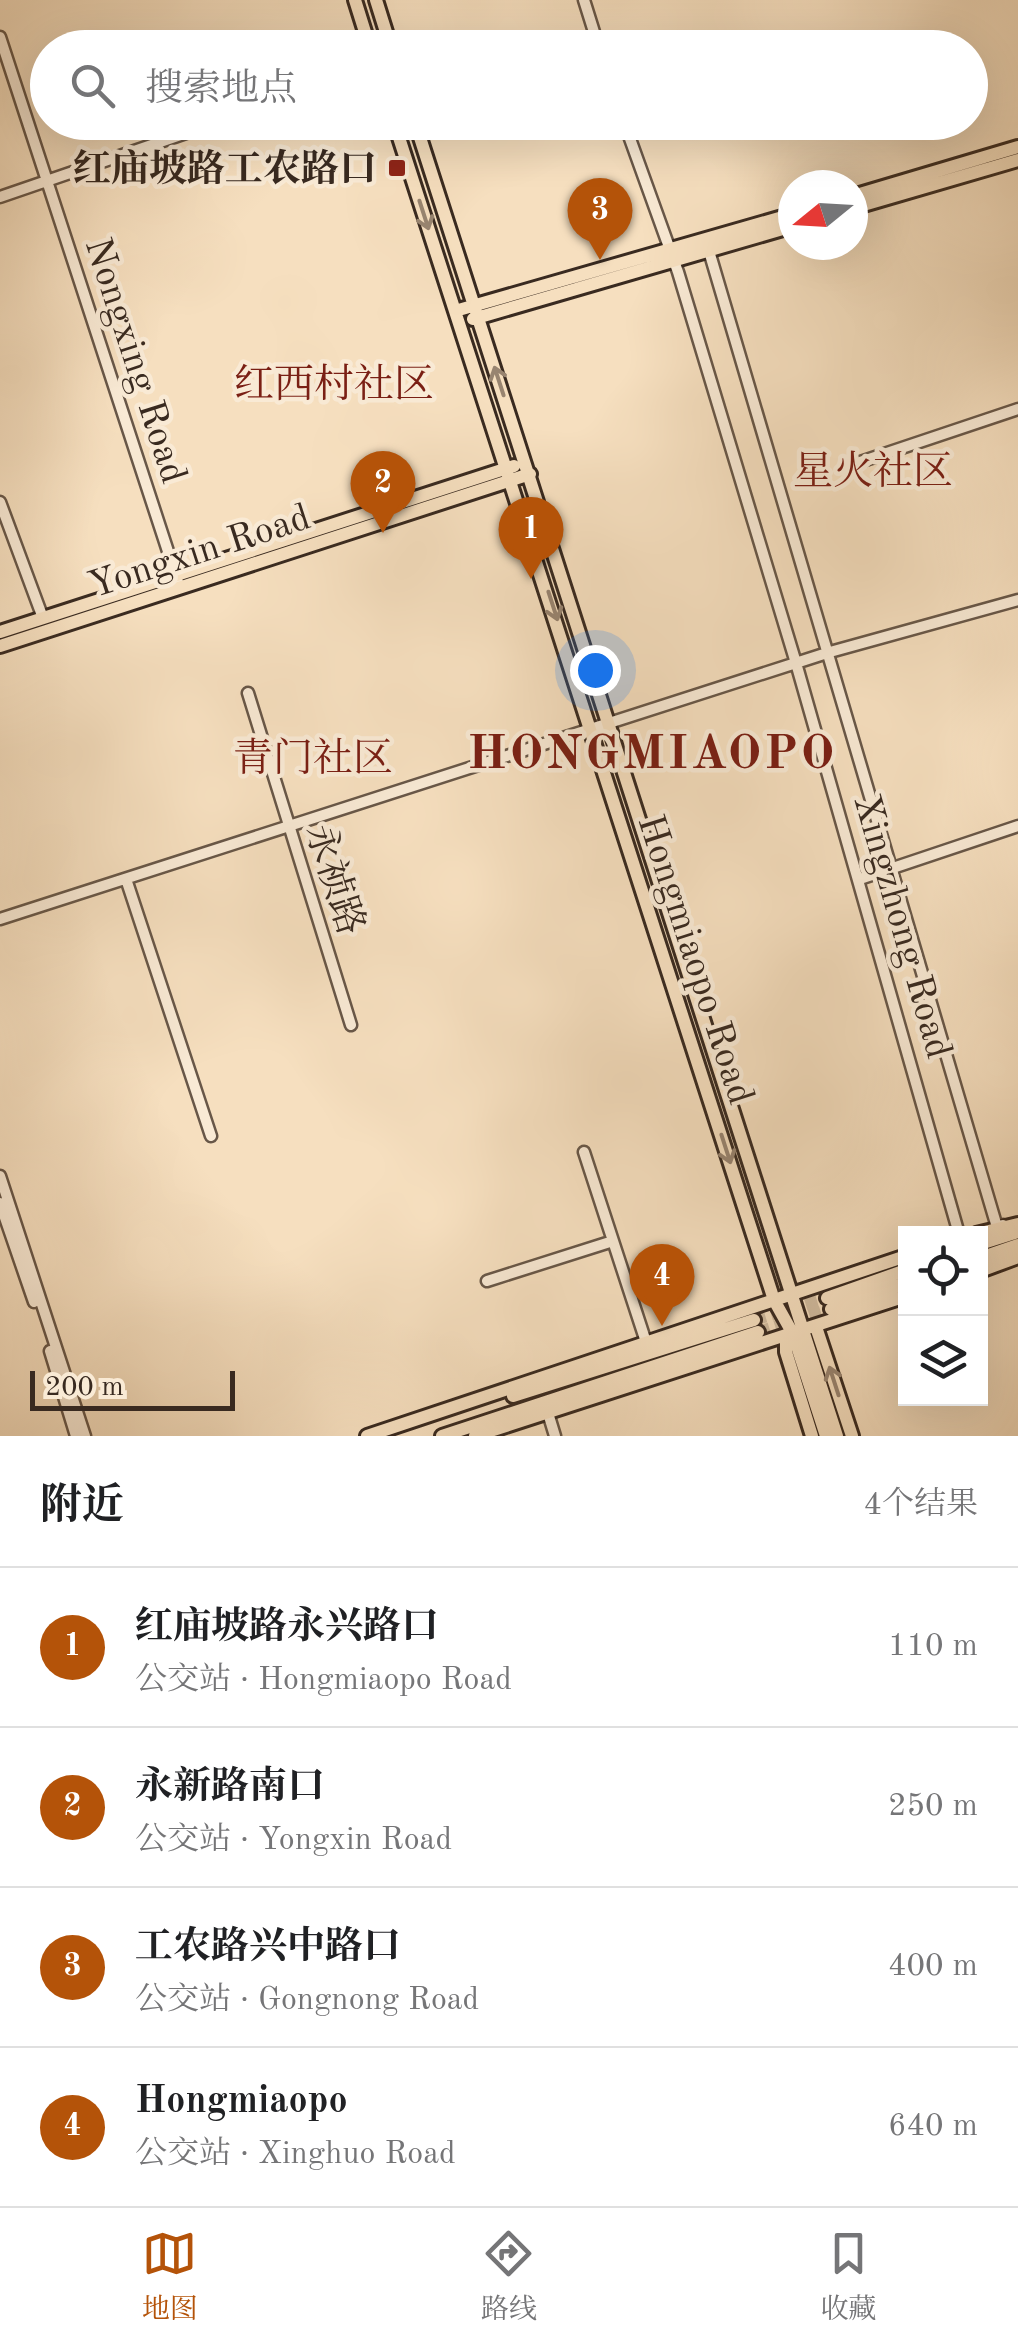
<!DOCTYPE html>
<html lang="zh">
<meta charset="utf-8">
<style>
:root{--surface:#fff;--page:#f6f6f6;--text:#202124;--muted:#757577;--line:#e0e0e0;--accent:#b45309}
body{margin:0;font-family:"Old Standard TT","Noto Serif SC",serif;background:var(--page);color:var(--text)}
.controls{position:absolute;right:30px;bottom:30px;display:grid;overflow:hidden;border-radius:0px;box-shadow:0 10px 40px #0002}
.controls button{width:90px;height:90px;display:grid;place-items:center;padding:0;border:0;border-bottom:2px solid var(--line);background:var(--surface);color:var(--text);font:50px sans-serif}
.compass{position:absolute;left:778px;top:170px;width:90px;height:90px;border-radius:50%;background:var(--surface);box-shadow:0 10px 40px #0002;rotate:252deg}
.scale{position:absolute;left:30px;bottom:25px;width:205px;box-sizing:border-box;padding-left:10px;border:5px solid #392a20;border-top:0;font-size:28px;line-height:35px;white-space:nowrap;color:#392a20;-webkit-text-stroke:8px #f9ead5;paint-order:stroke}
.you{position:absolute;left:595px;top:670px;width:35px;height:35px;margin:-25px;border:8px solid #fff;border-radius:50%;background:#1a73e8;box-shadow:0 0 0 15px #1a73e833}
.badge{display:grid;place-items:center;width:65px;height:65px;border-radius:50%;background:var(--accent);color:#fff;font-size:32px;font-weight:700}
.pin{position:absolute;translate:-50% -82px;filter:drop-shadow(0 2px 5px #0008)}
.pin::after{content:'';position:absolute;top:52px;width:35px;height:30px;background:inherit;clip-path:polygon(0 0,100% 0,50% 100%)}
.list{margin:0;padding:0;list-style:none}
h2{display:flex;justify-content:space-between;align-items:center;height:130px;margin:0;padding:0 40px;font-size:42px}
h2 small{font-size:32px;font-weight:400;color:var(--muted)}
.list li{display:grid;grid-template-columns:65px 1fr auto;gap:30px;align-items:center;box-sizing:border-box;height:160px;padding:0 40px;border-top:2px solid var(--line)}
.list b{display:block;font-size:38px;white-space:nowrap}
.list p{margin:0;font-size:32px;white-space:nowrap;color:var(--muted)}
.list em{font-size:32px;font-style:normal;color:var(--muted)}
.icon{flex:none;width:55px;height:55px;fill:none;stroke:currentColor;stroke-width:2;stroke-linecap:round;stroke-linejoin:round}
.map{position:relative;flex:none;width:1018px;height:1436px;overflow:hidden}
.search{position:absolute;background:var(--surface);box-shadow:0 10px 40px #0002;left:30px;right:30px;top:30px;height:110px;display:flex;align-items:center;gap:25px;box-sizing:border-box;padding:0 35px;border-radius:55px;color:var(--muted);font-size:38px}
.sheet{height:770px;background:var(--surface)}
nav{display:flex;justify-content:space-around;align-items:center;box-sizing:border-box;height:140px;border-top:2px solid var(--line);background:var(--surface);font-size:28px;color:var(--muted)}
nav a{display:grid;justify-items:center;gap:5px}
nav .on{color:var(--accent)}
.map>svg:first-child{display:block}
</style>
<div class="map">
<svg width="1018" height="1436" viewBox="0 0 1018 1436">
<rect width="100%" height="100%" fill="#f6dfbf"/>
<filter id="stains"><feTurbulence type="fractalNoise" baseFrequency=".002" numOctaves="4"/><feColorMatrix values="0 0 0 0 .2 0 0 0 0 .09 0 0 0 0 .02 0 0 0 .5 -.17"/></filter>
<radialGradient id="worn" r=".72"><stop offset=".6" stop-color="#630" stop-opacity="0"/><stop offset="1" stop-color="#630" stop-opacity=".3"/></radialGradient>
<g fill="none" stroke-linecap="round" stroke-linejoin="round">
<path stroke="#d0bb9f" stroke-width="12" stroke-dasharray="12 6" stroke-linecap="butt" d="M754 1320 827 1298
M758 1332 831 1309"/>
<g stroke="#685748" stroke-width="15">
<path id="minor" d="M584 0 599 48
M0 37 178 582
M624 122 678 272 796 663 959 1234
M0 197 201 128
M709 251 997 1227 1003 1225
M851 465 1018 409
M0 502 43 618
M248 693 351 1025
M126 879 211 1136
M860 879 1018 826
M0 919 830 652 1018 600
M584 1152 646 1342
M0 1176 85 1436
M0 1203 34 1302
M487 1281 613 1241
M50 1351 76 1436
M548 1413 555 1436"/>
</g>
<g stroke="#392a20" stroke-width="18">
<path id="major" d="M355 0 370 48
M376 0 391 48
M394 122 774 1300 793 1334 826 1436
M415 122 837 1436
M853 196 1018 147
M853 208 1018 160
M455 311 793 214
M473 319 793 226
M0 632 514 466
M0 646 530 474
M976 1234 1018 1224
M980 1244 1018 1232
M980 1258 1018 1245
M980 1271 1018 1257
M827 1298 906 1270
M831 1309 906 1283
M816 1327 852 1436
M793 1334 786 1340V1352L812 1436
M513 1396 754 1320
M367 1436 906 1256
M442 1436 758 1332
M475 1436 906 1296"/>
</g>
<use href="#minor" stroke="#f9ead5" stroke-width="10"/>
<use href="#major" stroke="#f6dfbf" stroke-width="12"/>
</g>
<defs><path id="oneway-shaft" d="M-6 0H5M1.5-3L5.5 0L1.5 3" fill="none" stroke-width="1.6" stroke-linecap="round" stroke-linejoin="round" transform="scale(2.5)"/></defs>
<g stroke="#988470">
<use href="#oneway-shaft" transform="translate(424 215) rotate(72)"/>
<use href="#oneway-shaft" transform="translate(499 381) rotate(-108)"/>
<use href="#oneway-shaft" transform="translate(553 606) rotate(72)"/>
<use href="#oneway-shaft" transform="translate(726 1149) rotate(72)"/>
<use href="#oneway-shaft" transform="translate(834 1381) rotate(-108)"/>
</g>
<rect fill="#8f2418" stroke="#f9ead5" stroke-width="4" x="387" y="158" width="20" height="20" rx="5"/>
<g text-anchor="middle" stroke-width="9" stroke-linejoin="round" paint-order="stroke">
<g font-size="38" font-weight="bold" fill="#392a20" stroke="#f9ead5" text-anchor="end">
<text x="377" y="181">红庙坡路工农路口</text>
</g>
<g font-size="38" fill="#392a20" stroke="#f9ead5">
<text transform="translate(137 360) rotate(72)" y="13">Nongxing Road</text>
<text transform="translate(199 550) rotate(-18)" y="13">Yongxin Road</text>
<text transform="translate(336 879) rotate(72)" y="13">永祯路</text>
<text transform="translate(904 926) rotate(74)" y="13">Xingzhong Road</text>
<text transform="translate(697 959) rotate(72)" y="13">Hongmiaopo Road</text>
</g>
<g font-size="40" fill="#7a1f14" stroke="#f9ead5">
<text x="334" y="397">红西村社区</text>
<text x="873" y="484">星火社区</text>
<text x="313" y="771">青门社区</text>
</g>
<g font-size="48" font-weight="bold" letter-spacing="2.5" fill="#7a1f14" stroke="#f9ead5">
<text x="652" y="768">HONGMIAOPO</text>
</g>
</g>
<rect width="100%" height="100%" filter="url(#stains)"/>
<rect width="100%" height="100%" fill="url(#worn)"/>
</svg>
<div class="controls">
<button><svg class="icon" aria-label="locate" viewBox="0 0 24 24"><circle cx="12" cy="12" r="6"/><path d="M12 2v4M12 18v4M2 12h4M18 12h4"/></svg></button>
<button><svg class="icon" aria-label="layers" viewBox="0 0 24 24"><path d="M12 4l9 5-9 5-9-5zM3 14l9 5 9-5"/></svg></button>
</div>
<svg class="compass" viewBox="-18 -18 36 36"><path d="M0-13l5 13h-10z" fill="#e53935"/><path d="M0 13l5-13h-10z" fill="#757577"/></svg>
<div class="scale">200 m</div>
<div class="you"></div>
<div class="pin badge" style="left:531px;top:579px">1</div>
<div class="pin badge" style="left:383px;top:533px">2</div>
<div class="pin badge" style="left:600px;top:260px">3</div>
<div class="pin badge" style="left:662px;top:1326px">4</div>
<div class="search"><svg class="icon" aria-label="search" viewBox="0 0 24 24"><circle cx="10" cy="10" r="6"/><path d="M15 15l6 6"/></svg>搜索地点</div>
</div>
<section class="sheet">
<h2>附近<small>4个结果</small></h2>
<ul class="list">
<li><span class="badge">1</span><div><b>红庙坡路永兴路口</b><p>公交站 · Hongmiaopo Road</p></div><em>110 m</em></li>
<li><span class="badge">2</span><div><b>永新路南口</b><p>公交站 · Yongxin Road</p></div><em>250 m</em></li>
<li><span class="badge">3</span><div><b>工农路兴中路口</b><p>公交站 · Gongnong Road</p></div><em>400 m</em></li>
<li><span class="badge">4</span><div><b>Hongmiaopo</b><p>公交站 · Xinghuo Road</p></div><em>640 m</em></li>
</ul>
</section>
<nav>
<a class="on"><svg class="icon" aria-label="map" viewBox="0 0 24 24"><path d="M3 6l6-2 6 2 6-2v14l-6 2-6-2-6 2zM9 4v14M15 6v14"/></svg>地图</a>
<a><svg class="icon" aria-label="directions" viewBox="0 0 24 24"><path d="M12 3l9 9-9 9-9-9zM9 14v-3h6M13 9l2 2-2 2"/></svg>路线</a>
<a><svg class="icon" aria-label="saved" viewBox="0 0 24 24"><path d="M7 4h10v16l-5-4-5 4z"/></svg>收藏</a>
</nav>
